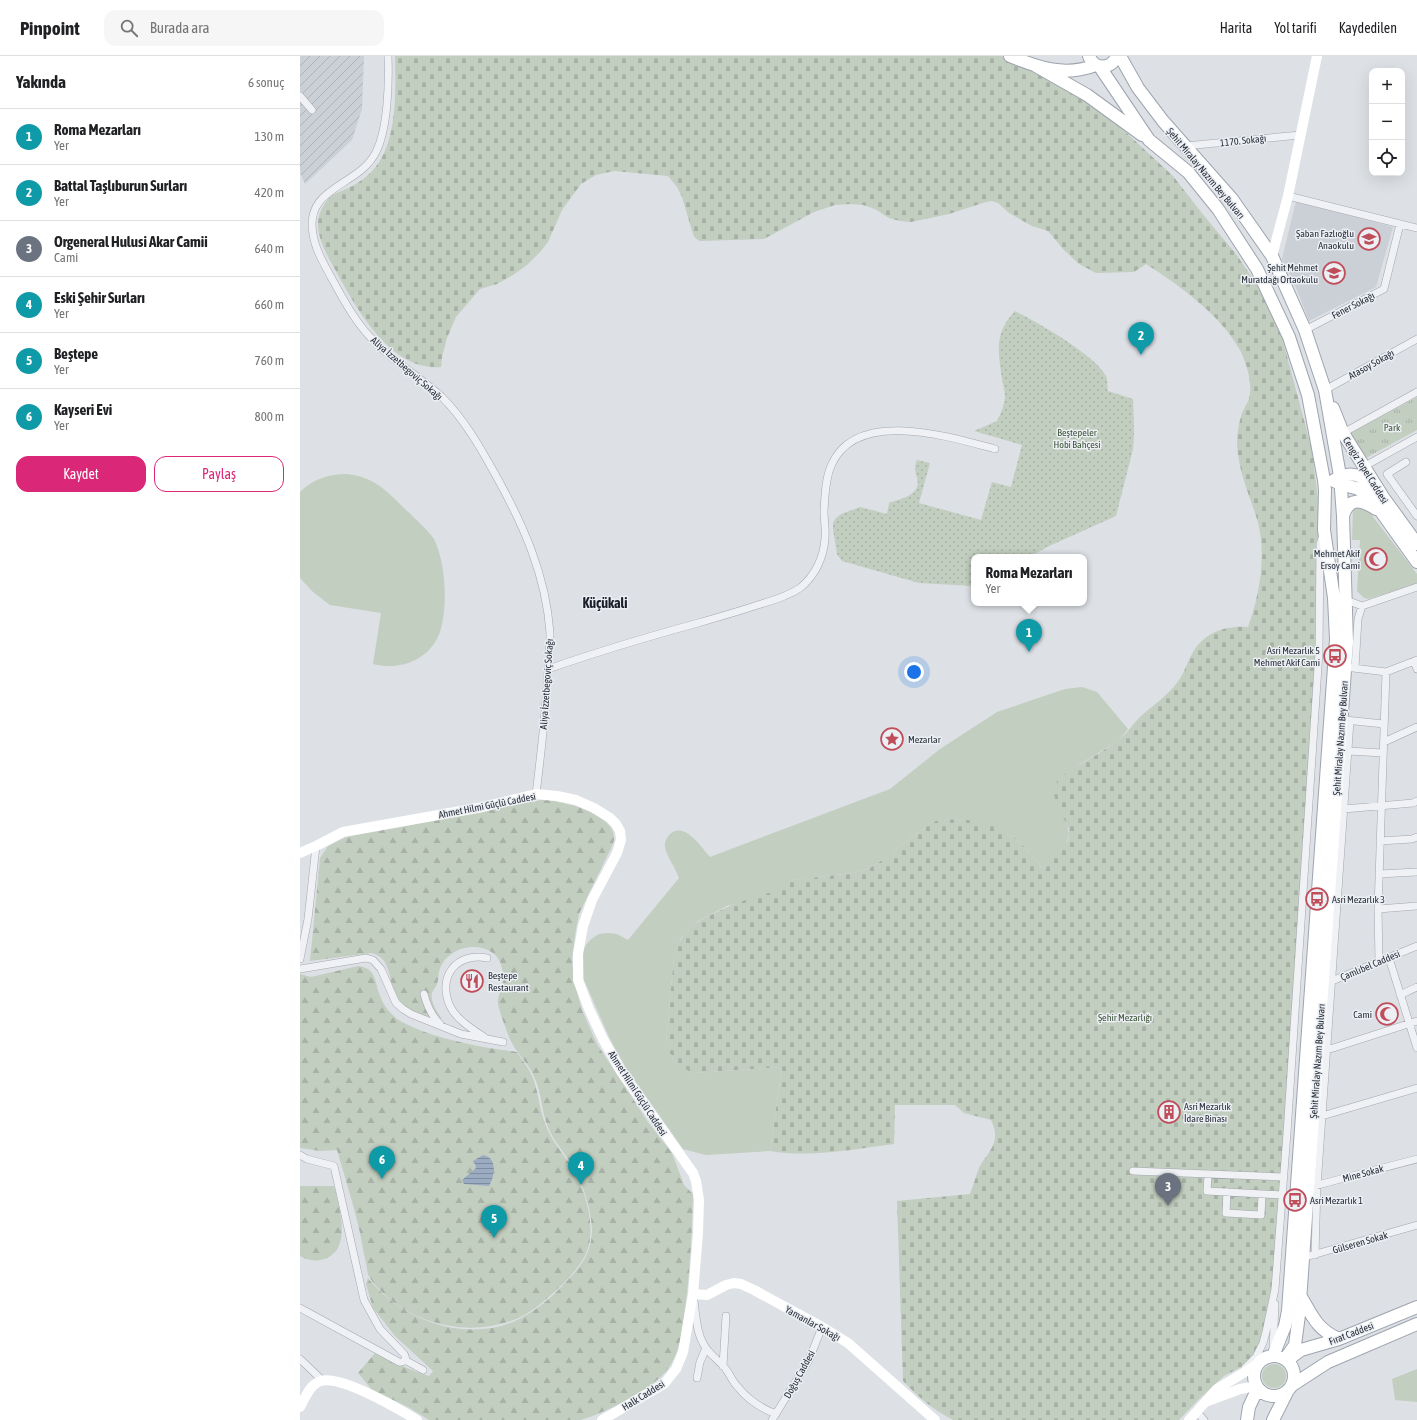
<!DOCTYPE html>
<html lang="tr">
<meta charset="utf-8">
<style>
:root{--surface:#fff;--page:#f6f6f6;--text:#202124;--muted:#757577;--line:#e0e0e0;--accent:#db2777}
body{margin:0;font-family:"Asap Condensed",sans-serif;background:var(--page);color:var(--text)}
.controls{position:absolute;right:12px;top:12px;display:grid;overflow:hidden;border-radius:8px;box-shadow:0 4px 16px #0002}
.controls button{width:36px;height:36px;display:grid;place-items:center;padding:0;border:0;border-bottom:1px solid var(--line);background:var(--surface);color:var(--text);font:20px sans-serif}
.you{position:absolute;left:614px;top:616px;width:14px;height:14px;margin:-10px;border:3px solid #fff;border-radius:50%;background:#1a73e8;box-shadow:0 0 0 6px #1a73e833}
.badge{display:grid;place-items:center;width:26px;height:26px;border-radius:50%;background:var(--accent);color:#fff;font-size:13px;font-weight:700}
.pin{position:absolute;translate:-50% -33px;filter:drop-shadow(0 1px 2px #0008)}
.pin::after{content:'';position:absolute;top:21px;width:14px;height:12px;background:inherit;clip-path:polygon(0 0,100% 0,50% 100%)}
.popup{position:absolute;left:671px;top:498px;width:116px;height:52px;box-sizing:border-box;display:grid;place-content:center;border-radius:8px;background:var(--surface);filter:drop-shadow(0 1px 3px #0005);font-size:13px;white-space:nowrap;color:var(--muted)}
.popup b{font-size:15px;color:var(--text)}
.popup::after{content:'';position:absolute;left:50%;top:100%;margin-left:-8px;border:8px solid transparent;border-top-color:var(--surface)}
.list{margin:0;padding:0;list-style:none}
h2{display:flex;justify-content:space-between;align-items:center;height:52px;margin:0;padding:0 16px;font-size:17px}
h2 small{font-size:13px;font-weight:400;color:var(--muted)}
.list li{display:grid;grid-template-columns:26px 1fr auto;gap:12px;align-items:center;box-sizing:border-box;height:56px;padding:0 16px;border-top:1px solid var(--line)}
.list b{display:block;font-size:15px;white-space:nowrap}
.list p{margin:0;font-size:13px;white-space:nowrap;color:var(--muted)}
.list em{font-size:13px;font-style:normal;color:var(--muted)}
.actions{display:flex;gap:8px;padding:12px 16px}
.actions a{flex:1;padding:9px 0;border:1px solid var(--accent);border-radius:12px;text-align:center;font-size:14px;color:var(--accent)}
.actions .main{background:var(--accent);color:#fff}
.icon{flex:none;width:22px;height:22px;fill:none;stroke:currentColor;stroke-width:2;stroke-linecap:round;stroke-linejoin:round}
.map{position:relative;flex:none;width:1117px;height:1364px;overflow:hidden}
header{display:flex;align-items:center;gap:24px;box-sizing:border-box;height:56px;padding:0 20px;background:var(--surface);border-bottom:1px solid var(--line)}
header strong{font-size:19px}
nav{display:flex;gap:22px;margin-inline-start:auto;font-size:14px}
.search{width:280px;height:36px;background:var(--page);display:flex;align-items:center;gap:10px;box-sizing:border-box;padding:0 14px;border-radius:12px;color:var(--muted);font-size:15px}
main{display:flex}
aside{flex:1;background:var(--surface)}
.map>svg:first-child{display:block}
</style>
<header>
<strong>Pinpoint</strong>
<div class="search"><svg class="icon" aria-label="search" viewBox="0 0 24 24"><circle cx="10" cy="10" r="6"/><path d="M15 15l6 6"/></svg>Burada ara</div>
<nav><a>Harita</a><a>Yol tarifi</a><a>Kaydedilen</a></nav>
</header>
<main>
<aside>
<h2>Yakında<small>6 sonuç</small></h2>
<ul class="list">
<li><span class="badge" style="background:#0f9aa8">1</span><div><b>Roma Mezarları</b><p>Yer</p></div><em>130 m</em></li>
<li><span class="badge" style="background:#0f9aa8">2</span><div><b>Battal Taşlıburun Surları</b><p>Yer</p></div><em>420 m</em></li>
<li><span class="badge" style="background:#6b7280">3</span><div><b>Orgeneral Hulusi Akar Camii</b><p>Cami</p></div><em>640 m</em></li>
<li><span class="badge" style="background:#0f9aa8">4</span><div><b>Eski Şehir Surları</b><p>Yer</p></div><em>660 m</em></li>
<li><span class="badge" style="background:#0f9aa8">5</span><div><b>Beştepe</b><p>Yer</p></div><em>760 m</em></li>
<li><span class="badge" style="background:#0f9aa8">6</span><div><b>Kayseri Evi</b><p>Yer</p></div><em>800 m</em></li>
</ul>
<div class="actions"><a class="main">Kaydet</a><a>Paylaş</a></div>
</aside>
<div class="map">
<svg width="1117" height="1364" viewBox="0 0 1117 1364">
<defs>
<pattern id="industrial-furrows" width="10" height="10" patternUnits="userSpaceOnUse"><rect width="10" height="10" fill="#cbcfd6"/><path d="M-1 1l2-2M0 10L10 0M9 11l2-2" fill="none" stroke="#aeb2b8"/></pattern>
<pattern id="forest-firs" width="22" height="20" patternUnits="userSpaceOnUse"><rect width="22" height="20" fill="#c2cebf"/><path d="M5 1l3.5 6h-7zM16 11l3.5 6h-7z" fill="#a7b1a5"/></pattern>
<pattern id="cemetery-stones" width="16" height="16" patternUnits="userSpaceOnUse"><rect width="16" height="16" fill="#c2cebf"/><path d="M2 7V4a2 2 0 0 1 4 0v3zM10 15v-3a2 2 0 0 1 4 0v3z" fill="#a7b1a5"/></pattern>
<pattern id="park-tufts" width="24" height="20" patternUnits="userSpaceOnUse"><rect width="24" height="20" fill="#c2cebf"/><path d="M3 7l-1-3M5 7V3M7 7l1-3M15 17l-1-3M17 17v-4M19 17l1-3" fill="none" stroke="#a7b1a5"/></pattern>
<pattern id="garden-dots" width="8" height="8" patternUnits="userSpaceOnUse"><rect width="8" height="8" fill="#c2cebf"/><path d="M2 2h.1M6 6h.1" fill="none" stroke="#a7b1a5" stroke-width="1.8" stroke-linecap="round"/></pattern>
<pattern id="water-rules" width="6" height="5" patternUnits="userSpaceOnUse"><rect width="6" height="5" fill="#9bacc2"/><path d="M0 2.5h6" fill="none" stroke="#7e8c9f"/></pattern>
</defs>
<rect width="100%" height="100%" fill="#dde0e5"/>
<path fill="#cbcfd6" d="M996 145 1093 171 1076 231 1009 265 997 234 982 203Z"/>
<path fill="url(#industrial-furrows)" d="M0 0H64L62 53 52 84 5 128 0 117Z"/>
<path fill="#c2cebf" d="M47 418C73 421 85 433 103 451 110 458 130 476 134 483 146 508 148 550 140 576 130 604 100 615 73 608L81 557 30 549 13 536 0 522V436C13 423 29 418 47 418Z
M1056 450 1067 453 1117 518V528L1068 543 1064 542 1057 535 1060 484H1052L1053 452Z
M782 631 797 636 828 673 818 685 780 708 758 724V752L767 767 769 779 765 791 751 802 747 811 743 813C735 804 727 793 718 785 698 767 658 759 632 766L581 805 568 813 553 817 493 824 482 832 469 838 427 850 398 865 389 873 381 882 374 900 366 987 372 1001 380 1009 394 1017 482 1011 470 1095 406 1099 383 1093 326 1012 310 983 284 924 283 895 286 889 291 883 299 878 308 877 317 878 328 884 379 822C376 813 366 799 365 791 364 786 367 782 369 779 384 764 401 791 410 801L590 733 640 693 697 656 765 633Z
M962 1320a12 12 0 1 1 24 0a12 12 0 1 1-24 0Z
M1117 1313V1346L1095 1344 1092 1323Z"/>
<path fill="url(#forest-firs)" d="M241 744C262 744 323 759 313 788L279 858 276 873 272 903 274 925 282 954 297 988 348 1066 372 1097 384 1129 393 1138C392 1179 390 1219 384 1260 382 1278 379 1299 367 1314 352 1334 306 1356 281 1364H129L108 1351 72 1334 58 1317 75 1297C93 1306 110 1314 129 1320L133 1315 95 1280 73 1252 66 1228 68 1222C101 1264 164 1287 215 1265 233 1257 250 1243 263 1229 279 1213 292 1198 292 1174 291 1151 283 1127 271 1107 263 1095 253 1084 248 1071 241 1055 242 1038 235 1023 229 1007 215 996 209 981 206 972 199 956 198 947 197 942 201 935 202 930 205 919 202 904 193 897 176 885 150 892 141 910 138 916 139 922 137 928 136 931 133 934 132 937 130 946 137 956 142 963 132 960 118 960 109 954 103 949 98 944 95 937 88 922 91 901 71 897L10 905 20 802 28 790 46 781Z
M58 910C78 912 74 928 81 942 84 950 90 957 97 963 105 968 113 971 122 975 153 986 185 992 217 996 223 1005 231 1015 234 1025 239 1040 240 1057 247 1072 252 1085 261 1094 268 1106 283 1127 293 1158 290 1184 287 1203 275 1215 263 1228 248 1242 230 1259 211 1265 169 1280 119 1269 86 1240 81 1235 74 1229 70 1222 67 1218 67 1212 66 1207 63 1194 61 1181 58 1168 52 1143 44 1119 37 1094L20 1095 0 1092V918L11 921Z
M0 1130H34C39 1151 52 1190 27 1202 18 1206 9 1205 0 1200Z"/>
<path fill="url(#cemetery-stones)" d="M95 0H701L714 4 782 43 820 71 873 120 905 161 936 198 959 232 980 274 1012 394 1018 443 1020 531 992 987 969 1266 964 1287 945 1309 924 1320 898 1344 879 1364H653C634 1354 618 1341 603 1325L597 1145 670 1138C674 1129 677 1113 683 1105 693 1091 700 1082 691 1064L664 1057 655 1049H595L594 1088C553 1093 512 1102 470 1095L482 1011 394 1017C380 1012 370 1002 366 987L374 900 378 888 385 877 393 869 404 862 436 847 475 835 493 824 553 817 568 813 581 805 632 766C659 759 697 766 718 785 727 793 735 804 743 813L747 811C748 796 771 797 769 774 768 768 764 764 761 758 755 749 751 733 758 724 761 721 765 719 768 716 784 705 802 697 817 685 826 679 832 669 840 661 852 650 866 641 876 628 884 619 886 609 892 598 903 577 925 569 948 571 960 538 967 497 957 463 949 438 938 414 937 387 937 377 939 366 942 357 944 352 947 348 949 343 953 329 947 309 941 296 922 260 879 229 846 208L834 216 796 217 779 208 763 193 748 175 732 170 709 157 698 147 692 145 686 146 649 158 611 166 600 165 589 162 575 153 563 149 550 148 535 149 514 156 464 183 400 185 395 182 393 178 382 141 377 131 368 120 314 115 296 119 281 128 262 154 248 186 241 195 227 209 213 219 197 228 180 233 156 261 147 282 142 301 141 311C92 315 59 257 38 219 30 204 17 184 18 166 19 155 25 146 32 139 44 134 57 129 67 120 98 95 96 37 95 0Z"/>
<path fill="url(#park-tufts)" d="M1117 341V374L1057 407 1043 381Z"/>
<path fill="url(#garden-dots)" d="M715 255C737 266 795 299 806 320 808 324 807 331 808 335L833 343 834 376 833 393 816 460 747 491 729 501H674V530L619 527 542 505 537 498 533 473V467L536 462 541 458 560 451 587 458 589 447C601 443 622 439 617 422 615 415 614 411 617 404L630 407 619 447 681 464 692 426 711 431 722 389 674 375 697 365C701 357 704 350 705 341 705 335 703 329 702 323 698 295 694 277 715 255Z"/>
<path fill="url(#water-rules)" d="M183 1099C198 1102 195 1120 189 1130L164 1128 162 1124 176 1112 175 1108 173 1106V1105Z"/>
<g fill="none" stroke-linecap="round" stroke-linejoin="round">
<g stroke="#a3a7ae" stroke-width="8">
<path id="street" d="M88 0C89 27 88 72 76 96 59 131 4 130 13 178 15 193 24 208 31 221 43 243 55 266 73 284 94 306 120 321 142 341 164 363 180 391 195 418 223 468 246 519 250 577 250 590 249 603 248 615 246 657 241 697 236 738
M0 40 12 54
M885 90 1000 79
M988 140 1117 172
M1005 274 1084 233 1100 168
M1025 334 1117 283
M1043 377 1117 336
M1106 406 1087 418 1117 460
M1065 410 1117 381
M1046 544 1062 550 1117 531
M1114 605 1117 613
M1045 611 1086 616 1117 604
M1055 612 1058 563 1062 550
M248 613C297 596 347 581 398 567 419 561 440 555 461 548 475 544 488 540 500 532 515 520 524 501 525 482 526 473 524 464 524 455 525 441 525 424 531 410 555 351 650 381 695 393
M1045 664 1084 668
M1084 686 1117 671
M1048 695 1083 697
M1044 753 1113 747 1117 745
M1080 785 1112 783 1117 781
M1079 818 1117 816
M1078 853 1117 850
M1089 902 1117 992
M0 903 8 863 16 790
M1079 906 1078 853 1086 616
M0 913 66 902 73 904 81 913 96 947 103 953 111 958 161 978 203 986
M1027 927 1117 890
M124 938C127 950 131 959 140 968
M1100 939 1117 931
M184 981C172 973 156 963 150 950 137 921 156 896 187 902
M1027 994 1117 965
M1022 1060 1117 1032
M0 1099 7 1103 34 1110 64 1244 80 1273 104 1298C107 1302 105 1307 99 1306L0 1252
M833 1115 983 1121
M908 1119 907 1135 982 1139
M1014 1130 1117 1103
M927 1136 926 1157 961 1159 962 1138
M1015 1199 1017 1130 1050 665
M1002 1202 1117 1169
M394 1245C396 1258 396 1275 403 1287 408 1298 418 1303 425 1312 430 1318 432 1325 437 1330 448 1344 460 1352 476 1358
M973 1293 975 1248
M0 1303 23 1325
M105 1304 123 1314
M423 1310 426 1260
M945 1312 956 1301 963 1287 966 1276 975 1233 987 1077 1019 596 1020 488 1022 482
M397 1322 400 1306 406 1292
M896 1355 904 1364
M472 1364 509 1304 522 1271"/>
</g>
<g stroke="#9ea4af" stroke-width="14">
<path id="primary" d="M710 0C739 12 765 21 796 9
M789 0C794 14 811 14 817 0
M820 0 838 32 863 65 932 143 972 200 1005 274 1025 334 1040 420 1043 460 1047 586 999 1259 995 1289 985 1303
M736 10 787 39 842 79
M800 11 849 84 888 116 918 153 957 213 989 281 1008 339 1024 424 1025 434 1024 474 1034 542 1036 583 988 1255 985 1270 973 1300
M1033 352 1043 377 1083 441 1117 488
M1034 424C1050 414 1062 418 1074 431
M1034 425C1041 429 1048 430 1056 432 1062 434 1067 439 1072 443L1117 506
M1043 460C1049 440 1062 444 1076 453
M1000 1239C1012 1259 1016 1273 1039 1283
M954 1320a20 20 0 1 1 40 0a20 20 0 1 1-40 0Z
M989 1303 1001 1294 1039 1283 1117 1251
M991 1330 1028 1306 1117 1268
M947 1364 949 1351 958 1332
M973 1364 988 1334"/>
</g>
<use href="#street" stroke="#eff1f4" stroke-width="7"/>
<path stroke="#fff" stroke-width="10" d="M972 200 988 140 1017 0
M0 797 16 790 43 776 183 751 236 738 257 740 276 744 294 752 310 762 316 768 320 775 321 784 317 797 292 844 283 870 278 898V924L289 953 303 983 321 1015 393 1117 396 1125 399 1144 398 1177 393 1238 383 1296 376 1313 364 1328 302 1364
M393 1238 407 1239 426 1229 434 1227 441 1228 454 1234 522 1271 548 1287 635 1364
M908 1345 940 1333 957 1330
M0 1351C5 1342 10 1328 21 1325 41 1319 99 1353 117 1364
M889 1364 917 1333 958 1308"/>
<use href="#primary" stroke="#fff" stroke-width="12"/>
</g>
<defs>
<g id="school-ring" transform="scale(1.15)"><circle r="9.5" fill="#eceff3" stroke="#bf4d5a" stroke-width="1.5"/><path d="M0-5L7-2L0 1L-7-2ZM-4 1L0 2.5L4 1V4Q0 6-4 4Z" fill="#bf4d5a"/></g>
<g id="mosque-ring" transform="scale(1.15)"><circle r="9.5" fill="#eceff3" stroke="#bf4d5a" stroke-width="1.5"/><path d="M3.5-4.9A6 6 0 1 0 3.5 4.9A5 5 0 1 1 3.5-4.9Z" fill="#bf4d5a"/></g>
<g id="bus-ring" transform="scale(1.15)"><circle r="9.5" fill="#eceff3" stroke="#bf4d5a" stroke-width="1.5"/><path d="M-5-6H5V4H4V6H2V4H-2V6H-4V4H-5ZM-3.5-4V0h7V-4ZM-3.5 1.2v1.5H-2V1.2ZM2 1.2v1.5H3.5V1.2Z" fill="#bf4d5a"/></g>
<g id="sight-ring" transform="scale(1.15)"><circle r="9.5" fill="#eceff3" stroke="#bf4d5a" stroke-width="1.5"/><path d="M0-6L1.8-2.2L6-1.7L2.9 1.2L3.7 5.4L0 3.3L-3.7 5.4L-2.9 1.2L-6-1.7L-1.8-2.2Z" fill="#bf4d5a"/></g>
<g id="restaurant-ring" transform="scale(1.15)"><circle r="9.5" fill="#eceff3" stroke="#bf4d5a" stroke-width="1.5"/><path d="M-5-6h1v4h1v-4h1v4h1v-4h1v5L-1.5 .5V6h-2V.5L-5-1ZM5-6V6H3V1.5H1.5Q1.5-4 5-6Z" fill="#bf4d5a"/></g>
<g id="building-ring" transform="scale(1.15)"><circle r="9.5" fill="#eceff3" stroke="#bf4d5a" stroke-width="1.5"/><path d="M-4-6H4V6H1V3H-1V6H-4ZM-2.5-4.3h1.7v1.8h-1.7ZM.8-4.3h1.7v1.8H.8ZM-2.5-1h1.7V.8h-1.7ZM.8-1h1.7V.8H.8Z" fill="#bf4d5a"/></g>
</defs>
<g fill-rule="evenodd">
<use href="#school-ring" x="1069" y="183"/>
<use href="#school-ring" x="1034" y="217"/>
<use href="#mosque-ring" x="1076" y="503"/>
<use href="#bus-ring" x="1035" y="600"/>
<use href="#sight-ring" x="592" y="683"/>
<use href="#bus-ring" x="1017" y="843"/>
<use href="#restaurant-ring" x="172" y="925"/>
<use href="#mosque-ring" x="1087" y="958"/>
<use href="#building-ring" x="869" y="1056"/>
<use href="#bus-ring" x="995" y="1144"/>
</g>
<g text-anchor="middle" stroke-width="3" stroke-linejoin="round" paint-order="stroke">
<g font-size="10" fill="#282e3a" stroke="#eceff3">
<text transform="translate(943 84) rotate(-6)" y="4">1170. Sokağı</text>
<text transform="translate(906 117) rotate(50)" y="4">Şehit Miralay Nazım Bey Bulvarı</text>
<text transform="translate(1053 249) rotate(-27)" y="4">Fener Sokağı</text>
<text transform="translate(1071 308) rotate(-29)" y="4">Atasoy Sokağı</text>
<text transform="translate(107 312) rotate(41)" y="4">Aliya İzzetbegoviç Sokağı</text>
<text transform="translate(1066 414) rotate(58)" y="4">Cengiz Topel Caddesi</text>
<text transform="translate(246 628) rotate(-86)" y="4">Aliya İzzetbegoviç Sokağı</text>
<text transform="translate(1040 682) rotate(-86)" y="4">Şehit Miralay Nazım Bey Bulvarı</text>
<text transform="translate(187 749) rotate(-11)" y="4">Ahmet Hilmi Güçlü Caddesi</text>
<text transform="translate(1070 909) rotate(-23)" y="4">Çamlıbel Caddesi</text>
<text transform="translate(1017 1005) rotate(-86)" y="4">Şehit Miralay Nazım Bey Bulvarı</text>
<text transform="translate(338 1037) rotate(57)" y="4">Ahmet Hilmi Güçlü Caddesi</text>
<text transform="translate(1063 1117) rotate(-15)" y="4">Mine Sokak</text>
<text transform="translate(1060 1186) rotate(-16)" y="4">Gülseren Sokak</text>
<text transform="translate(513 1267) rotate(29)" y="4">Yamanlar Sokağı</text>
<text transform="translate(1051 1277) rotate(-21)" y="4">Fırat Caddesi</text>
<text transform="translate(499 1318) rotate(-61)" y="4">Doğuş Caddesi</text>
<text transform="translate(343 1339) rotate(-32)" y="4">Halk Caddesi</text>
</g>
<g font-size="10" fill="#282e3a" stroke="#eceff3" text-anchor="end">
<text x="1054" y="181">Şaban Fazlıoğlu<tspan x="1054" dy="12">Anaokulu</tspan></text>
<text x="1018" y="215">Şehit Mehmet<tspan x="1018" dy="12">Muratdağı Ortaokulu</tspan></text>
<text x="1060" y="501">Mehmet Akif<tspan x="1060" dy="12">Ersoy Cami</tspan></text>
<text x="1020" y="598">Asri Mezarlık 5<tspan x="1020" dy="12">Mehmet Akif Cami</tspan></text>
<text x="608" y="687" text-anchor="start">Mezarlar</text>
<text x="1032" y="847" text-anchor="start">Asri Mezarlık 3</text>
<text x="188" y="923" text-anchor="start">Beştepe<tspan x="188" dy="12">Restaurant</tspan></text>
<text x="1072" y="962">Cami</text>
<text x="884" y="1054" text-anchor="start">Asri Mezarlık<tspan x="884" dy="12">İdare Binası</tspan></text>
<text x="1010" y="1148" text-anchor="start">Asri Mezarlık 1</text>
</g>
<g font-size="10" fill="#3b5437" stroke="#eceff3">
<text x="1092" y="375">Park</text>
<text x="777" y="380">Beştepeler<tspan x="777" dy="12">Hobi Bahçesi</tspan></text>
<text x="825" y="965">Şehir Mezarlığı</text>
</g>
<g font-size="14" font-weight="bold" fill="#1a1f2b" stroke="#eceff3">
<text x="305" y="552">Küçükali</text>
</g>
</g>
</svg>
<div class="controls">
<button>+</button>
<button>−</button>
<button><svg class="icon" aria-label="locate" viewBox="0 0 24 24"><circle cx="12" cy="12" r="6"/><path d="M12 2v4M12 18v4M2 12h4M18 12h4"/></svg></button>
</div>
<div class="you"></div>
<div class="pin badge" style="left:729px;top:596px;background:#0f9aa8">1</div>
<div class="popup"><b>Roma Mezarları</b>Yer</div>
<div class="pin badge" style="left:841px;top:299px;background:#0f9aa8">2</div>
<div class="pin badge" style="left:868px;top:1150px;background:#6b7280">3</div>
<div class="pin badge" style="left:281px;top:1129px;background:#0f9aa8">4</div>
<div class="pin badge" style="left:194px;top:1182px;background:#0f9aa8">5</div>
<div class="pin badge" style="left:82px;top:1123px;background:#0f9aa8">6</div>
</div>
</main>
